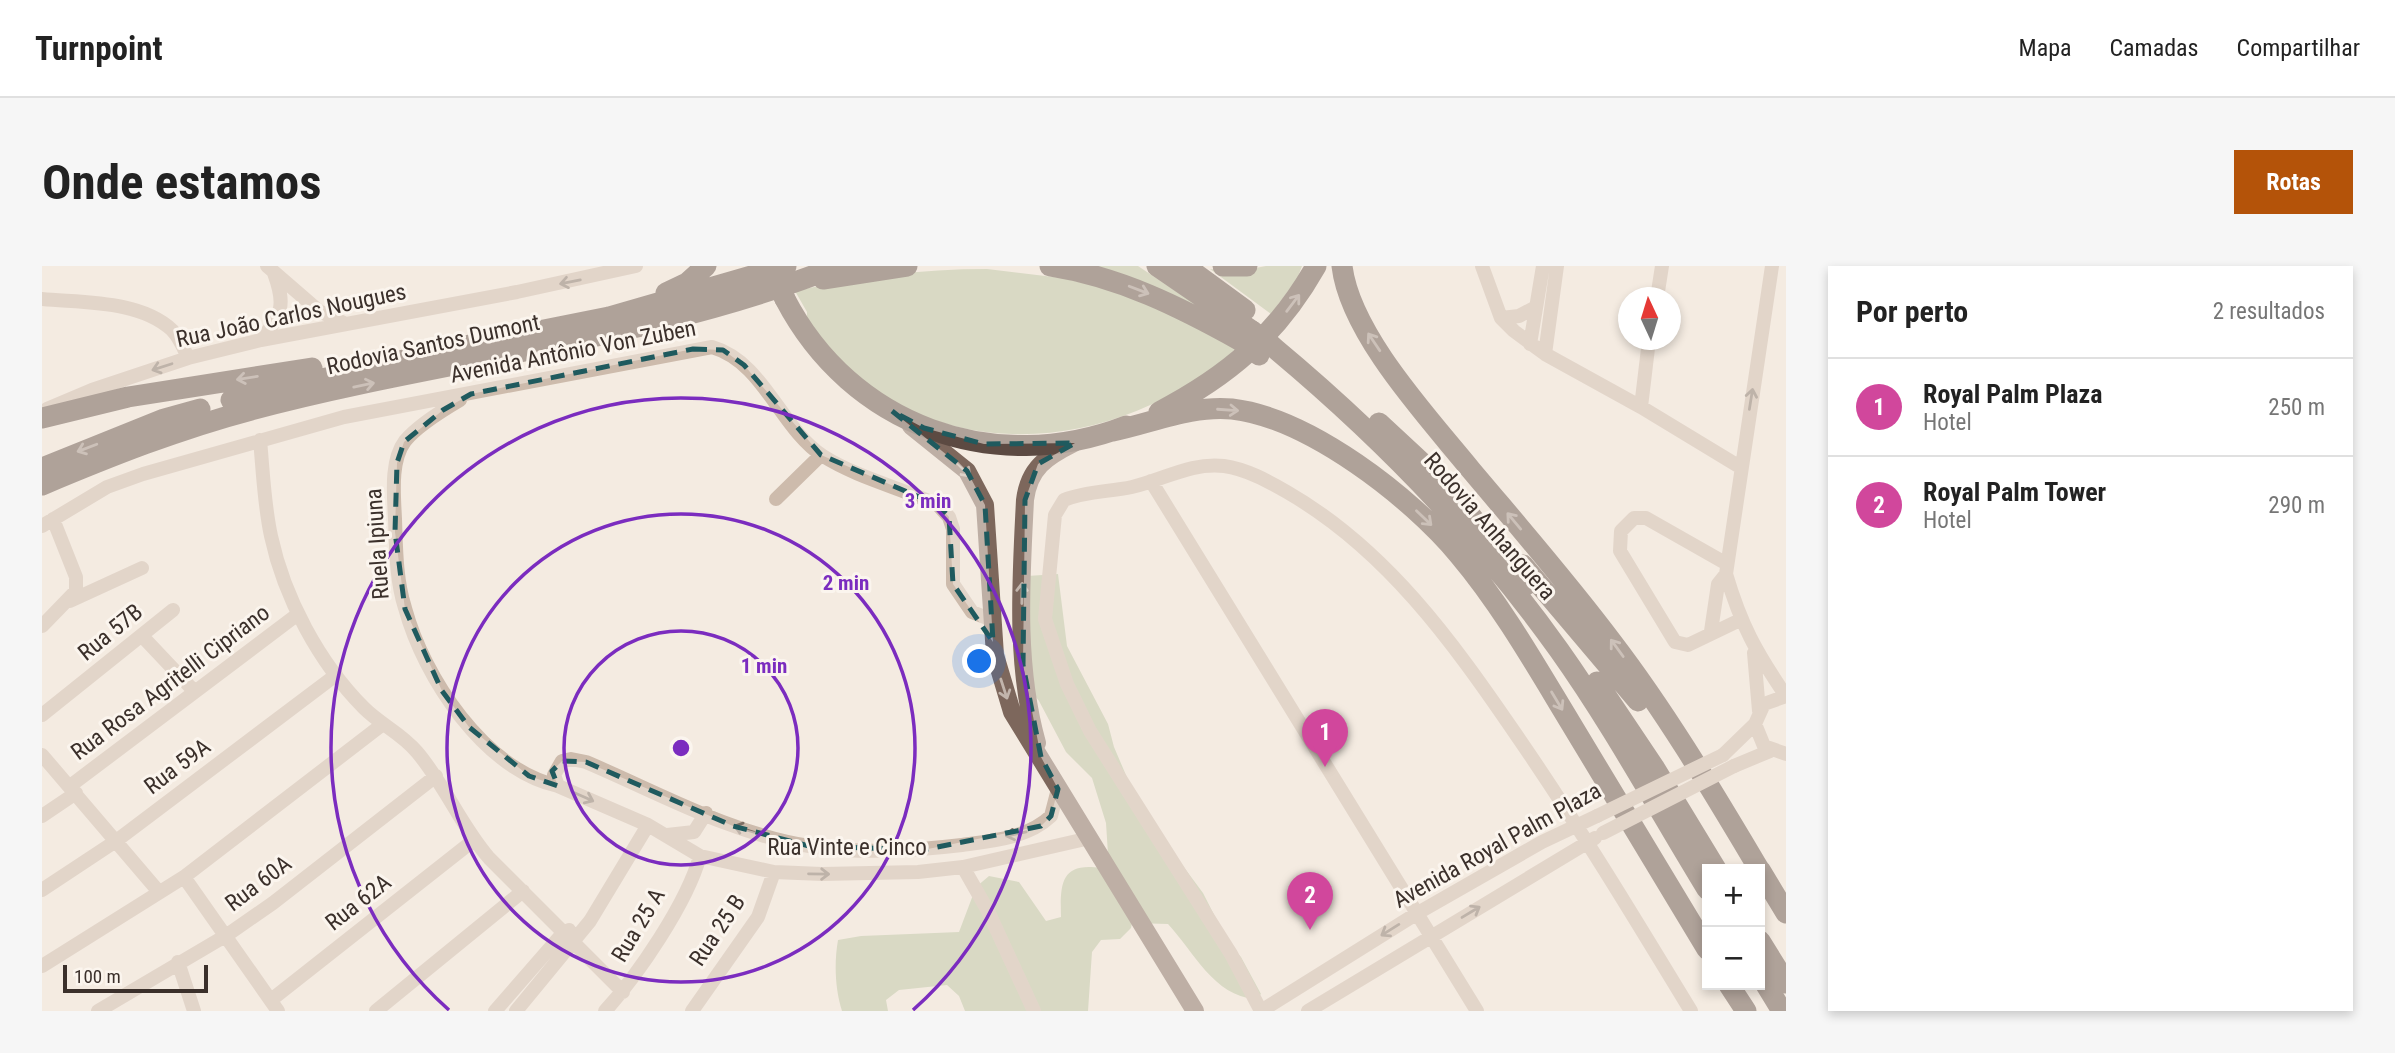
<!DOCTYPE html>
<html lang="pt">
<meta charset="utf-8">
<style>
:root{--surface:#fff;--page:#f6f6f6;--text:#222;--muted:#767676;--line:#e0e0e0;--accent:#b45309}
body{margin:0;font-family:"Roboto Condensed",sans-serif;background:var(--page);color:var(--text)}
.controls{position:absolute;right:21px;bottom:21px;display:grid;overflow:hidden;border-radius:0px;box-shadow:0 4px 10px #0003}
.controls button{width:63px;height:63px;display:grid;place-items:center;padding:0;border:0;border-bottom:2px solid var(--line);background:var(--surface);color:var(--text);font:35px sans-serif}
.compass{position:absolute;left:1576px;top:21px;width:63px;height:63px;border-radius:50%;background:var(--surface);box-shadow:0 4px 10px #0003;rotate:356deg}
.scale{position:absolute;left:21px;bottom:18px;width:145px;box-sizing:border-box;padding-left:7px;border:4px solid #3b302b;border-top:0;font-size:19px;line-height:24px;white-space:nowrap;color:#3b302b;-webkit-text-stroke:5px #fbf5ee;paint-order:stroke}
.you{position:absolute;left:938px;top:396px;width:24px;height:24px;margin:-18px;border:5px solid #fff;border-radius:50%;background:#1a73e8;box-shadow:0 0 0 10px #1a73e833}
.badge{display:grid;place-items:center;width:46px;height:46px;border-radius:50%;background:var(--accent);color:#fff;font-size:23px;font-weight:700}
.pin{position:absolute;translate:-50% -58px;filter:drop-shadow(0 2px 4px #0008)}
.pin::after{content:'';position:absolute;top:37px;width:24px;height:21px;background:inherit;clip-path:polygon(0 0,100% 0,50% 100%)}
.list{margin:0;padding:0;list-style:none}
h2{display:flex;justify-content:space-between;align-items:center;height:91px;margin:0;padding:0 28px;font-size:30px}
h2 small{font-size:23px;font-weight:400;color:var(--muted)}
.list li{display:grid;grid-template-columns:46px 1fr auto;gap:21px;align-items:center;box-sizing:border-box;height:98px;padding:0 28px;border-top:2px solid var(--line)}
.list b{display:block;font-size:26px;white-space:nowrap}
.list p{margin:0;font-size:23px;white-space:nowrap;color:var(--muted)}
.list em{font-size:23px;font-style:normal;color:var(--muted)}
.map{position:relative;flex:none;width:1744px;height:745px;overflow:hidden;border-radius:0px}
header{display:flex;align-items:center;gap:42px;box-sizing:border-box;height:98px;padding:0 35px;background:var(--surface);border-bottom:2px solid var(--line)}
header strong{font-size:33px}
nav{display:flex;gap:38px;margin-inline-start:auto;font-size:24px}
.intro{display:flex;align-items:center;justify-content:space-between;box-sizing:border-box;height:168px;padding:0 42px}
h1{margin:0;font-size:49px}
.button{padding:18px 32px;border-radius:0px;background:var(--accent);color:#fff;font-size:24px;font-weight:700}
main{display:flex;gap:42px;padding:0 42px}
aside{flex:1;background:var(--surface);border-radius:0px;box-shadow:0 4px 10px #0003}
.map>svg:first-child{display:block}
</style>
<header>
<strong>Turnpoint</strong>
<nav><a>Mapa</a><a>Camadas</a><a>Compartilhar</a></nav>
</header>
<div class="intro"><h1>Onde estamos</h1><a class="button">Rotas</a></div>
<main>
<div class="map">
<svg width="1744" height="745" viewBox="0 0 1744 745">
<rect width="100%" height="100%" fill="#f4ebe1"/>
<path fill="#b8c4a0" d="M1034 0H1096L1171 50Z
M1224 0H1260L1255 13 1229 48 1168 3 1193 6Z
M945 3 1020 12 1087 28 1197 80C1091 177 929 204 813 110 795 95 780 71 765 53V46L753 25C817 11 879 3 945 3Z
M1016 308 1025 380 1066 458 1072 481 1098 542 1161 627 1187 678 1199 691 1219 728 1213 733C1172 730 1152 686 1126 658L1090 657 1089 662 1078 673 1059 674 1050 686 1046 745H923L917 730 905 719 857 724 844 734 846 745H800C793 723 792 697 796 674L819 670 917 666 934 621 947 610 977 616 1004 655 1019 651C1018 617 1019 596 1059 602L1066 588 1064 557 1050 512 1024 486 997 435 987 422 985 310Z"/>
<g fill="none" stroke-linecap="round" stroke-linejoin="round">
<path stroke="#cdbbac" stroke-width="14" d="M225 0 277 45 304 58
M1440 0 1459 52 1472 65 1503 88 1599 141 1698 201
M1730 0 1684 308C1699 359 1714 386 1744 430
M1615 32 1620 0
M0 33C41 37 98 34 130 64 138 72 142 83 146 92
M1459 52 1477 50 1494 41
M219 74C240 47 244 40 232 7
M1488 78 1501 0
M1503 88 1515 0
M418 134C401 144 376 159 363 175 348 195 352 230 353 253 354 282 354 314 363 342 382 412 442 503 516 520
M1599 141 1607 74
M5 143 50 124 146 92 219 74 475 26 594 0
M218 174C221 205 222 238 229 270 242 331 277 397 322 442 339 459 359 467 375 486 403 519 419 560 447 592L581 726
M1109 215 1435 745
M734 233 779 189
M0 260 65 221 101 208 302 151 670 81C722 96 738 162 781 190 816 212 859 222 896 239L907 251 911 263V318L930 346 950 354
M1685 298 1604 252H1592L1579 265 1578 285 1633 376 1646 379 1698 354
M28 335 100 302
M0 360 34 325V311L11 253
M1669 365 1676 318 1684 308
M101 371 152 425
M1712 387 1717 445
M1744 430 1722 438 1713 458 1722 480 1744 488
M0 449 131 344
M0 489 117 626
M1681 489 1713 458
M1692 500 1728 485
M28 520 256 348
M1016 523 1009 550C986 572 950 575 920 579 869 585 818 588 767 580 689 568 615 526 544 496L529 493 520 495 512 509 516 520 606 559 658 590 732 606 780 608 876 606 921 601 1048 572
M0 550 34 527
M625 569 652 566 664 547
M921 601 946 645 992 745
M142 611 236 745
M0 624 74 575 294 409
M136 696 152 745
M0 700 142 611 341 458
M229 734 432 574
M56 745 185 669 231 637 394 510
M334 745 481 625
M453 745 521 667 527 664
M474 745 548 655 606 559
M563 745C596 709 645 637 658 590
M650 745 716 651 732 606
M1219 745 1189 688 1048 465 1025 418 1003 353 1013 249 1022 234C1044 225 1067 226 1090 221 1121 214 1149 196 1182 200 1204 203 1226 215 1245 226 1344 283 1410 375 1473 467 1535 557 1592 651 1649 745
M1219 745 1374 648 1500 576 1555 550
M1266 745 1553 572"/>
<path stroke="#7d675c" stroke-width="18" d="M869 160 925 205 943 239 953 389 970 446 1153 745
M995 477C973 398 979 315 983 234 987 202 1004 191 1032 177"/>
<path stroke="#5c4a42" stroke-width="21" d="M1008 0C1078 11 1138 41 1199 75
M1115 0 1210 65
M1143 0 1203 44
M1181 0H1205
M1300 0C1308 68 1386 151 1429 204 1477 261 1526 317 1570 376 1625 448 1671 526 1717 603
M781 13 865 0
M624 27 645 17 664 0
M743 33C809 160 952 211 1084 160
M1230 80C1337 169 1436 270 1517 384 1571 460 1616 543 1665 623
M189 134 418 81 567 51 744 0
M1117 146C1186 110 1235 69 1274 0
M0 152 86 131 270 102
M1337 157 1406 221 1484 319
M1071 165C1110 157 1150 139 1190 143 1267 152 1369 231 1417 289 1460 340 1494 400 1528 456 1574 532 1619 607 1665 683
M0 202 122 153 158 143
M0 219C69 190 137 163 209 144 404 92 608 75 796 0
M1481 299 1596 435
M1555 416 1612 501 1674 603
M1718 604 1744 647
M1718 675 1744 717
M1718 709 1740 745
M1687 719 1704 745"/>
<path stroke="#cdbbac" stroke-width="14" d="M1555 550 1681 489
M1561 567 1692 500"/>
<path stroke="#5c4a42" stroke-width="21" d="M727 0 743 33
M1210 65 1230 80
M1199 75 1217 89"/>
</g>
<defs><path id="oneway-shaft" d="M-6 0H5M1.5-3L5.5 0L1.5 3" fill="none" stroke-width="1.6" stroke-linecap="round" stroke-linejoin="round" transform="scale(1.75)"/></defs>
<g stroke="#7d6f65">
<use href="#oneway-shaft" transform="translate(528 16) rotate(169)"/>
<use href="#oneway-shaft" transform="translate(120 101) rotate(162)"/>
<use href="#oneway-shaft" transform="translate(1709 133) rotate(-81)"/>
<use href="#oneway-shaft" transform="translate(542 531) rotate(24)"/>
<use href="#oneway-shaft" transform="translate(702 563) rotate(-162)"/>
<use href="#oneway-shaft" transform="translate(974 568) rotate(168)"/>
<use href="#oneway-shaft" transform="translate(777 608) rotate(1)"/>
<use href="#oneway-shaft" transform="translate(1429 646) rotate(-31)"/>
<use href="#oneway-shaft" transform="translate(1348 664) rotate(148)"/>
</g>
<g stroke="#9c8e87">
<use href="#oneway-shaft" transform="translate(1097 24) rotate(21)"/>
<use href="#oneway-shaft" transform="translate(1251 37) rotate(-53)"/>
<use href="#oneway-shaft" transform="translate(1332 76) rotate(-124)"/>
<use href="#oneway-shaft" transform="translate(205 112) rotate(171)"/>
<use href="#oneway-shaft" transform="translate(322 119) rotate(-12)"/>
<use href="#oneway-shaft" transform="translate(1186 144) rotate(4)"/>
<use href="#oneway-shaft" transform="translate(45 182) rotate(159)"/>
<use href="#oneway-shaft" transform="translate(1382 252) rotate(44)"/>
<use href="#oneway-shaft" transform="translate(1472 255) rotate(-130)"/>
<use href="#oneway-shaft" transform="translate(1575 382) rotate(-126)"/>
<use href="#oneway-shaft" transform="translate(1515 435) rotate(59)"/>
</g>
<g stroke="#c2b5ac">
<use href="#oneway-shaft" transform="translate(921 203) rotate(46)"/>
<use href="#oneway-shaft" transform="translate(980 327) rotate(-89)"/>
<use href="#oneway-shaft" transform="translate(962 423) rotate(72)"/>
</g>
<path d="M0 0H1744V745H0ZM651 83 681 84 702 99 779 189 896 239 907 251 911 318 951 376 943 239 925 205 850 145 882 162 942 178 1033 177 996 198 983 234 981 399 999 491 1016 523 1009 550 999 560 881 584 767 580 691 560 544 496 520 495 510 505 516 520 487 510 427 461 400 425 363 343 353 266 355 197 362 176 401 144 429 128Z" fill="#f4ebe1" fill-opacity=".55" fill-rule="evenodd"/>
<path fill="none" stroke="#1f5a5e" stroke-width="5" stroke-dasharray="14 9" stroke-linejoin="round" d="M651 83 681 84 702 99 779 189 896 239 907 251 911 318 951 376 943 239 925 205 850 145 882 162 942 178 1033 177 996 198 983 234 981 399 999 491 1016 523 1009 550 999 560 881 584 767 580 691 560 544 496 520 495 510 505 516 520 487 510 427 461 400 425 363 343 353 266 355 197 362 176 401 144 429 128Z"/>
<g fill="none" stroke="#7b2cbf" stroke-width="3.5">
<circle cx="639" cy="482" r="117"/>
<circle cx="639" cy="482" r="234"/>
<path d="M407 744A350 350 0 1 1 871 744"/>
</g>
<g text-anchor="middle" stroke-width="6" stroke-linejoin="round" paint-order="stroke">
<g font-size="23" fill="#3b302b" stroke="#fbf5ee">
<text transform="translate(249 49) rotate(-12)" y="8">Rua João Carlos Nougues</text>
<text transform="translate(391 78) rotate(-12)" y="8">Rodovia Santos Dumont</text>
<text transform="translate(531 85) rotate(-11)" y="8">Avenida Antônio Von Zuben</text>
<text transform="translate(1448 260) rotate(49)" y="8">Rodovia Anhanguera</text>
<text transform="translate(335 278) rotate(-94)" y="8">Ruela Ipiuna</text>
<text transform="translate(68 366) rotate(-39)" y="8">Rua 57B</text>
<text transform="translate(128 416) rotate(-37)" y="8">Rua Rosa Agritelli Cipriano</text>
<text transform="translate(135 500) rotate(-37)" y="8">Rua 59A</text>
<text transform="translate(1455 579) rotate(-29)" y="8">Avenida Royal Palm Plaza</text>
<text x="805" y="589">Rua Vinte e Cinco</text>
<text transform="translate(216 617) rotate(-37)" y="8">Rua 60A</text>
<text transform="translate(316 636) rotate(-38)" y="8">Rua 62A</text>
<text transform="translate(596 659) rotate(-59)" y="8">Rua 25 A</text>
<text transform="translate(675 664) rotate(-56)" y="8">Rua 25 B</text>
</g>
</g>
<circle cx="639" cy="482" r="10" fill="#7b2cbf" stroke="#fbf5ee" stroke-width="3.5"/>
<g font-size="21" text-anchor="middle" font-weight="bold" fill="#7b2cbf" stroke="#fbf5ee" stroke-width="6" stroke-linejoin="round" paint-order="stroke">
<text x="886" y="242">3 min</text>
<text x="804" y="324">2 min</text>
<text x="722" y="407">1 min</text>
</g>
</svg>
<div class="controls">
<button>+</button>
<button>−</button>
</div>
<svg class="compass" viewBox="-18 -18 36 36"><path d="M0-13l5 13h-10z" fill="#e53935"/><path d="M0 13l5-13h-10z" fill="#767676"/></svg>
<div class="scale">100 m</div>
<div class="you"></div>
<div class="pin badge" style="left:1283px;top:501px;background:#d1479c">1</div>
<div class="pin badge" style="left:1268px;top:664px;background:#d1479c">2</div>
</div>
<aside>
<h2>Por perto<small>2 resultados</small></h2>
<ul class="list">
<li><span class="badge" style="background:#d1479c">1</span><div><b>Royal Palm Plaza</b><p>Hotel</p></div><em>250 m</em></li>
<li><span class="badge" style="background:#d1479c">2</span><div><b>Royal Palm Tower</b><p>Hotel</p></div><em>290 m</em></li>
</ul>
</aside>
</main>
